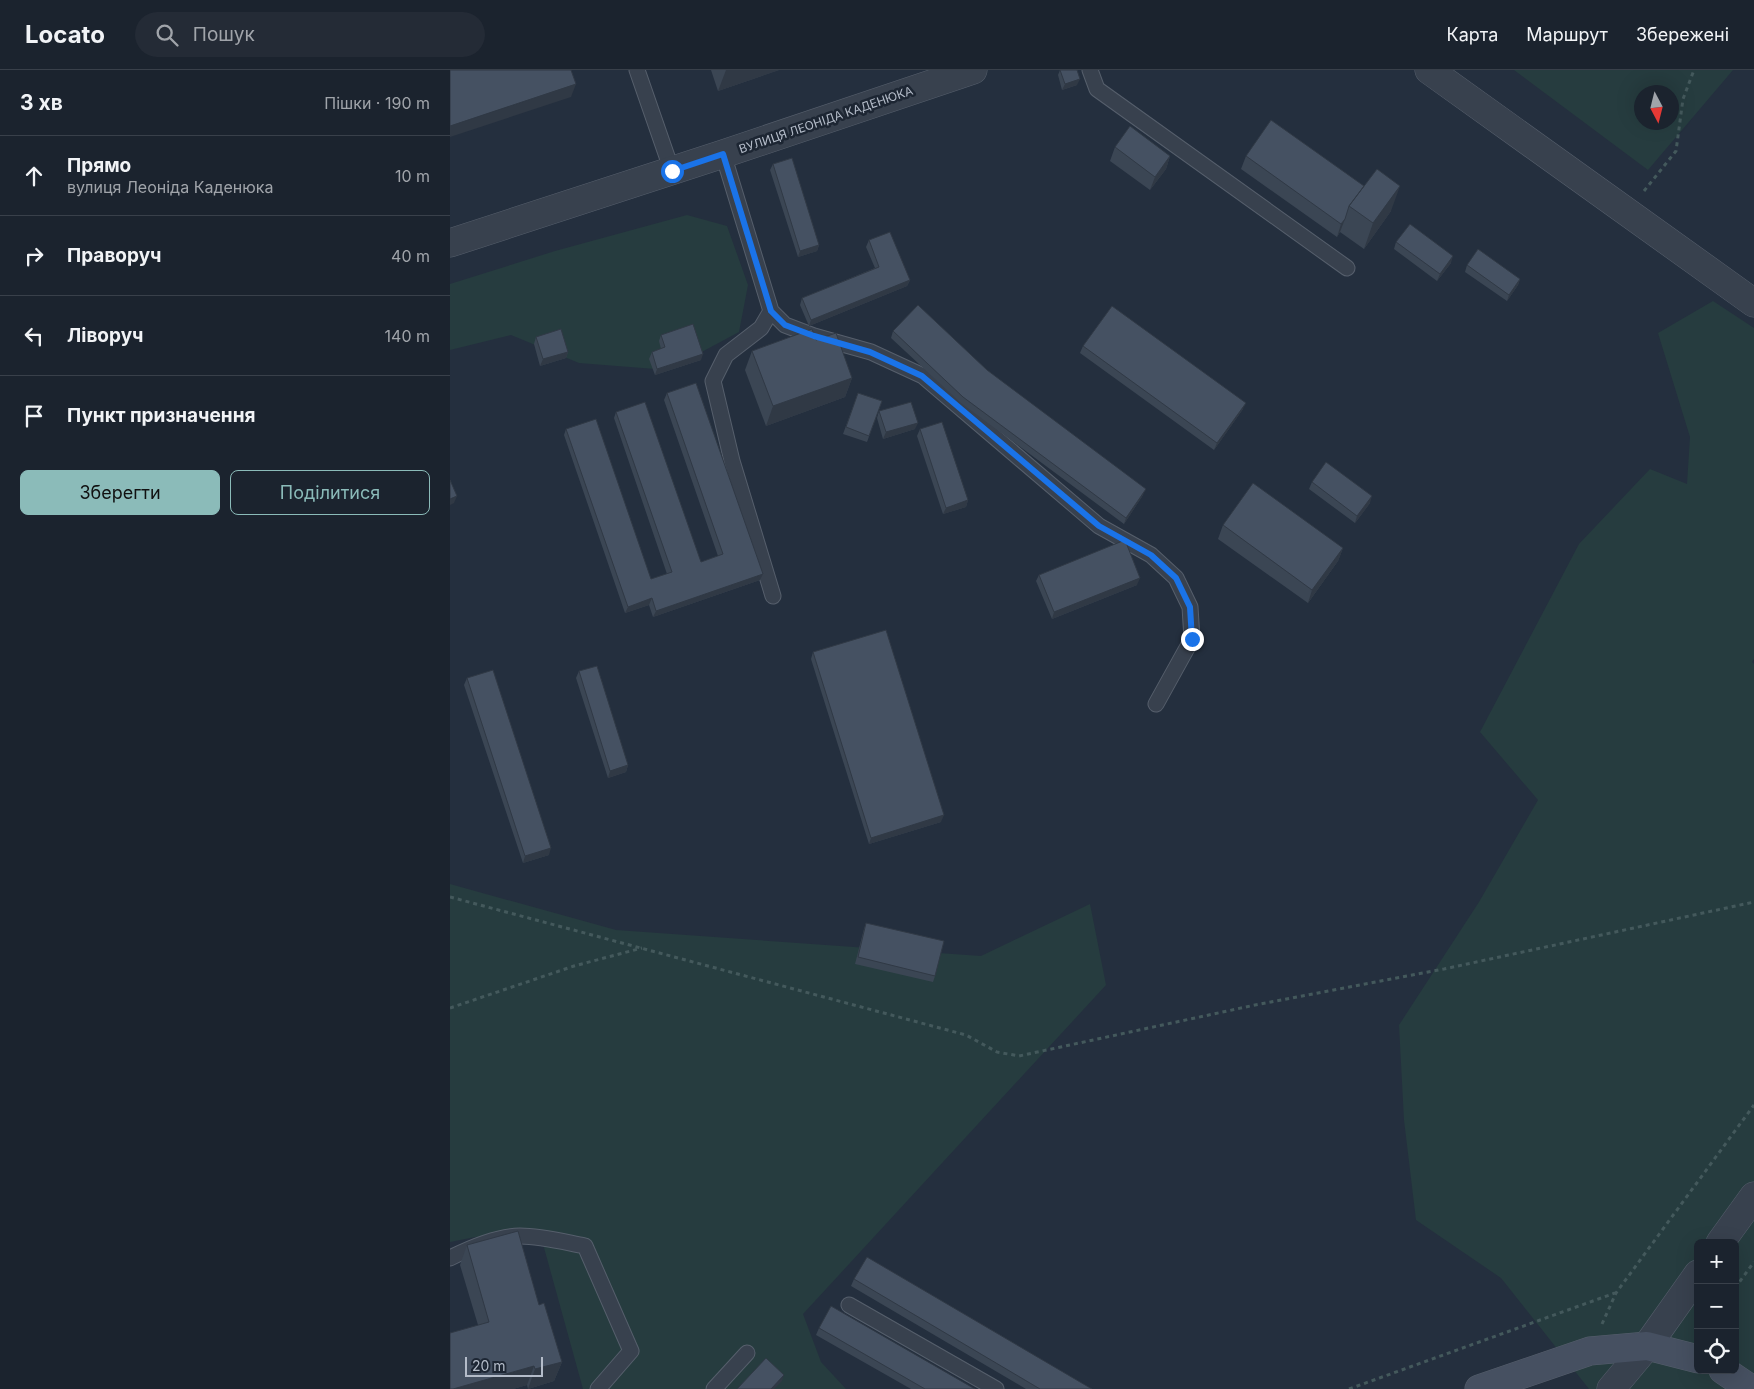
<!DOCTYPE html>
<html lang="uk">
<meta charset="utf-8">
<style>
:root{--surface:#1b232e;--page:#242b36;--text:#f1f3f6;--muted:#a0a4aa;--line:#39404a;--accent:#8bbbb9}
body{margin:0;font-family:Inter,sans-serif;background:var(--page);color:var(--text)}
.controls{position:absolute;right:15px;bottom:15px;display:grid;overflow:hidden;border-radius:8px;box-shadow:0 5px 20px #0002}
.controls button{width:45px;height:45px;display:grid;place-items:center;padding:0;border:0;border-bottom:1px solid var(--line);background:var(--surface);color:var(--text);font:25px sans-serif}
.compass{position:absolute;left:1184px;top:15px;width:45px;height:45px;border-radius:50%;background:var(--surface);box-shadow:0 5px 20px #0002;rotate:173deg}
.scale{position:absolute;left:15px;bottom:12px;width:78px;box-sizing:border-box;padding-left:5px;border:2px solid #b4bcc9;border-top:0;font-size:14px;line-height:18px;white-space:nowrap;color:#b4bcc9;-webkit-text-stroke:4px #1d2633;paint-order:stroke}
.stop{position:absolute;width:15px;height:15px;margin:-11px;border:4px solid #1a73e8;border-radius:50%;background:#fff}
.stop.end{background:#1a73e8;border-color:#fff;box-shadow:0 1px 5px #0008}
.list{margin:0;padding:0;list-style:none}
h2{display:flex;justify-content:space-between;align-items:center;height:65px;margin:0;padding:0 20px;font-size:21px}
h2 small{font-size:16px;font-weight:400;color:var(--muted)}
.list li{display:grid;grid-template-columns:32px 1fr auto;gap:15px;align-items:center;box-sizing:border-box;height:80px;padding:0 20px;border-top:1px solid var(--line)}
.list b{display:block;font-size:19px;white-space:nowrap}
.list p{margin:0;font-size:16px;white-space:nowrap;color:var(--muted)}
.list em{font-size:16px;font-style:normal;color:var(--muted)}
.actions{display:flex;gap:10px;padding:15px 20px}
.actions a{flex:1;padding:11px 0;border:1px solid var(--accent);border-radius:8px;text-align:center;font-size:18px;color:var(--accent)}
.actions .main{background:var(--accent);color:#111}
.icon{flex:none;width:28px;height:28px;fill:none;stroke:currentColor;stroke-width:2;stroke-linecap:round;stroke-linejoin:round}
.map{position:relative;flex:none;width:1304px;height:1319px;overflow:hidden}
header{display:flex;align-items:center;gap:30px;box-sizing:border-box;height:70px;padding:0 25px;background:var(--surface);border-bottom:1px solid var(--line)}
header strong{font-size:24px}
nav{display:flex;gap:28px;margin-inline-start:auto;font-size:18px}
.search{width:350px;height:45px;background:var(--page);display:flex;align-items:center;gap:12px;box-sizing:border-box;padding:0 18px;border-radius:28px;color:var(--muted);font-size:19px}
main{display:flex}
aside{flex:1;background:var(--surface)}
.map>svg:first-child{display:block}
</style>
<header>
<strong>Locato</strong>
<div class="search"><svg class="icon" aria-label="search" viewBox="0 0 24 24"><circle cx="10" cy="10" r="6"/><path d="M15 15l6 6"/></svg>Пошук</div>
<nav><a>Карта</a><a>Маршрут</a><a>Збережені</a></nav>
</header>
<main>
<aside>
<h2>3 хв<small>Пішки · 190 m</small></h2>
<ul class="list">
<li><svg class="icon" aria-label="ahead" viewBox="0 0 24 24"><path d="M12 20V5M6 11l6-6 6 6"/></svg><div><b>Прямо</b><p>вулиця Леоніда Каденюка</p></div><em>10 m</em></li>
<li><svg class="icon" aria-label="right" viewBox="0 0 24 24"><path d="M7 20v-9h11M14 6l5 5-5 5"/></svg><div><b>Праворуч</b></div><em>40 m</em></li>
<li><svg class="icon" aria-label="left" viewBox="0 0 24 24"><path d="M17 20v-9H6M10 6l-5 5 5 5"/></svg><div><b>Ліворуч</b></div><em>140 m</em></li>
<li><svg class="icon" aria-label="arrive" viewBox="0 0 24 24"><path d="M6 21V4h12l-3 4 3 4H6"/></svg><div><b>Пункт призначення</b></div></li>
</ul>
<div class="actions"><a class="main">Зберегти</a><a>Поділитися</a></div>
</aside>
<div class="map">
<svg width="1304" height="1319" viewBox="0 0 1304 1319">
<rect width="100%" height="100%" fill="#242f3e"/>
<path fill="#263c3f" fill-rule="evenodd" d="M1064 0H1283L1198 100ZM1222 22V52H1192V22Z
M237 145 277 156 298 215 289 262 218 300 129 293 61 265 0 280V214L105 181Z
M1263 231 1304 258V589L1302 592 1304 594V1319H1139L1051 1208 966 1150 954 1050 949 955 1029 832 1088 730 1030 662 1129 474 1200 399 1237 414 1240 367 1208 263ZM1248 1173H1285V1300H1248Z
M0 814 166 860 531 886 640 834 656 915 353 1244 371 1292 396 1319H133L93 1174 25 1167 0 1172Z"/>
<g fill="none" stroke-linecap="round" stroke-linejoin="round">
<g stroke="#565f6c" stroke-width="17">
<path id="lane" d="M187 0 222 101
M640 0 647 19 897 198
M273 84 321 241 335 255 364 266 421 282 473 306 649 456 701 485 726 508 740 537 742 569 706 634
M321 241 311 258 276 285 263 311 282 391 323 526
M0 1188C20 1178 47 1166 70 1166 91 1166 114 1172 135 1176L181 1281 148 1319
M399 1235 546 1319
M264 1319 297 1283"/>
</g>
<g stroke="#565f6c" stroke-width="29">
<path id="street" d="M979 0 1304 233
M0 173 273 84 523 0
M1270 1173 1304 1126
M1161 1319 1197 1276 1248 1204"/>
</g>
<g stroke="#565f6c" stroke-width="29">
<path id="secondary" d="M1273 1300 1301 1319
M1029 1319 1140 1281 1197 1276 1248 1289"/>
</g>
<path stroke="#44595c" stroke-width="3" stroke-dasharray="4 4" stroke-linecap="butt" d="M1194 121 1226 81 1233 29 1244 0
M0 827 516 965 547 982 569 986 805 935 994 899 1304 832
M0 938 124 896 192 878
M1285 1218 1304 1192
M1152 1254 1166 1223 1304 1035
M899 1319 1165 1223"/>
<use href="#lane" stroke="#38414e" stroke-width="15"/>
<use href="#street" stroke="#38414e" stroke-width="28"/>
<use href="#secondary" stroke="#465061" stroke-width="28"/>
</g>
<path fill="#3b4654" d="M261 0H329L268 21Z
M610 0H627V15L612 20 608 5Z
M665 77 720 86 716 99 700 120 660 91Z
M796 86 941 141 914 179 890 162 887 167 791 99Z
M323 94 369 175 367 181 348 187 320 100Z
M419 170 460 210 457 216 359 256 350 235 352 228 425 198 416 177Z
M946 172 1001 193 987 211 944 179Z
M1017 195 1070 209 1068 215 1057 231 1015 202Z
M443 261 537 300 693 425 674 454 511 333 441 268Z
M211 265 251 290 205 305 199 289 202 282 211 279 209 271Z
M86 267 118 282 116 288 90 296 84 274Z
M366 270 402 308 395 327 316 356 295 300 302 281Z
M633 276 793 339 764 380 630 283Z
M217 323 313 504 310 510 203 547 199 535 175 543 114 365 116 359 201 509 217 504 164 348 166 342 251 492 268 486 214 330Z
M408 323 432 331 417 372 393 364Z
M429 341 465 359 433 369 427 348Z
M470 359 518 430 516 437 493 444 467 366Z
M862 412 920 433 905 453 859 419Z
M773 455 893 478 888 491 858 533 768 469Z
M589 505 687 515 602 549 586 511Z
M363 582 491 752 419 774 361 589Z
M129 601 178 695 176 702 158 708 126 608Z
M17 608 99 785 73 793 14 615Z
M416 853 485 906 483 912 405 894 414 859Z
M17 1175 89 1235 112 1292 104 1311 78 1319 77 1315 63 1319H0L28 1255 10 1195Z
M404 1209 642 1319H576L401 1216Z
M369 1258 525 1319H461L366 1265Z"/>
<path fill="#303945" d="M276 0H329L268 21Z
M630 9 627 15 612 20 615 14Z
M126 14 121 27 0 67V56Z
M720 86 716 99 700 120 705 107Z
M950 116 941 141 914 179 923 153Z
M895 149 890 162 887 167 891 154Z
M369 175 367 181 348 187 350 181Z
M1003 186 1001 193 987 211 990 204Z
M1070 209 1068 215 1057 231 1059 225Z
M460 210 457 216 359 256 361 250Z
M118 282 116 288 90 296 93 289Z
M253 284 251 290 205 305 207 299Z
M402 308 395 327 316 356 323 336Z
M796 333 793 339 764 380 767 373Z
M468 353 465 359 433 369 436 362Z
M696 419 693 425 674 454 676 448Z
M7 426 4 433 0 435V429Z
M922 426 920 433 905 453 907 446Z
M518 430 516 437 493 444 496 438Z
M893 478 888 491 858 533 862 520Z
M313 504 310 510 203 547 206 541Z
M690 508 687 515 602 549 604 542Z
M202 528 199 535 175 543 178 537Z
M178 695 176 702 158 708 160 701Z
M494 745 491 752 419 774 421 768Z
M101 778 99 785 73 793 75 786Z
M112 1292 104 1311 78 1319 85 1299Z
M84 1296 77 1315 63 1319H3Z
M334 1305 332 1311 324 1319H321Z"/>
<path fill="#455162" stroke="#303945" d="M0 0H121L126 14 0 56Z
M610 0H627L630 9 615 14Z
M821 50 914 116 899 136 895 149 891 154 796 86Z
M680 56 720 86 705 107 665 77Z
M342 88 369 175 350 181 323 94Z
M927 99 950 116 923 153 899 136Z
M960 154 1003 186 990 204 946 172Z
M440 162 460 210 361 250 352 228 429 197 419 170Z
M1028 179 1070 209 1059 225 1017 195Z
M468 235 537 300 696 419 676 448 513 327 443 261Z
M662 236 796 333 767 373 633 276Z
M243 254 253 284 207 299 202 282 215 277 211 265Z
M111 259 118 282 93 289 86 267Z
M362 259 366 270 386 263 402 308 323 336 302 281Z
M246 313 313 504 206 541 202 528 178 537 116 359 146 349 201 509 222 502 166 342 195 332 251 492 273 484 217 323Z
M408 323 432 331 419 366 396 357Z
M461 332 468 353 436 362 429 341Z
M492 352 518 430 496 438 470 359Z
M876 392 922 426 907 446 862 412Z
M0 410 7 426 0 429Z
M803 413 893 478 862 520 773 455Z
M675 470 690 508 604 542 589 505Z
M436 560 494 745 421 768 363 582Z
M147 596 178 695 160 701 129 601Z
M43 600 101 778 75 786 17 608Z
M416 853 494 871 485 906 408 887Z
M68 1161 89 1235 94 1233 112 1292 85 1299 84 1296 3 1319H0V1263L39 1252 17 1175Z
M417 1187 642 1319H590L404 1209Z
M381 1236 525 1319H475L369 1258Z
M316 1288 334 1305 321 1319H287Z"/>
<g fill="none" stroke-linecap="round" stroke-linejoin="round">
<path stroke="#1a73e8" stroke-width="6" d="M222 101 273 84 321 241 335 255 364 266 420 282 472 306 649 456 701 485 726 508 740 537 742 569"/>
</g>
<g text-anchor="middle" stroke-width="5" stroke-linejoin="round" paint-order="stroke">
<g font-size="12" fill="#b4bcc9" stroke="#1d2633">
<text transform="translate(376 50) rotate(-19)" y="4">ВУЛИЦЯ ЛЕОНІДА КАДЕНЮКА</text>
</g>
</g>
</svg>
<div class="controls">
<button>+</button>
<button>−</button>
<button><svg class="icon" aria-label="locate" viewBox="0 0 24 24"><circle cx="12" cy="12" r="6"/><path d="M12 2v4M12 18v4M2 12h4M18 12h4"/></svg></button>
</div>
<svg class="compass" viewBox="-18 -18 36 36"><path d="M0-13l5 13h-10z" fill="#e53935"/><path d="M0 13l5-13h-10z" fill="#a0a4aa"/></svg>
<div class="scale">20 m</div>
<div class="stop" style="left:222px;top:101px"></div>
<div class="stop end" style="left:742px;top:569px"></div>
</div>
</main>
